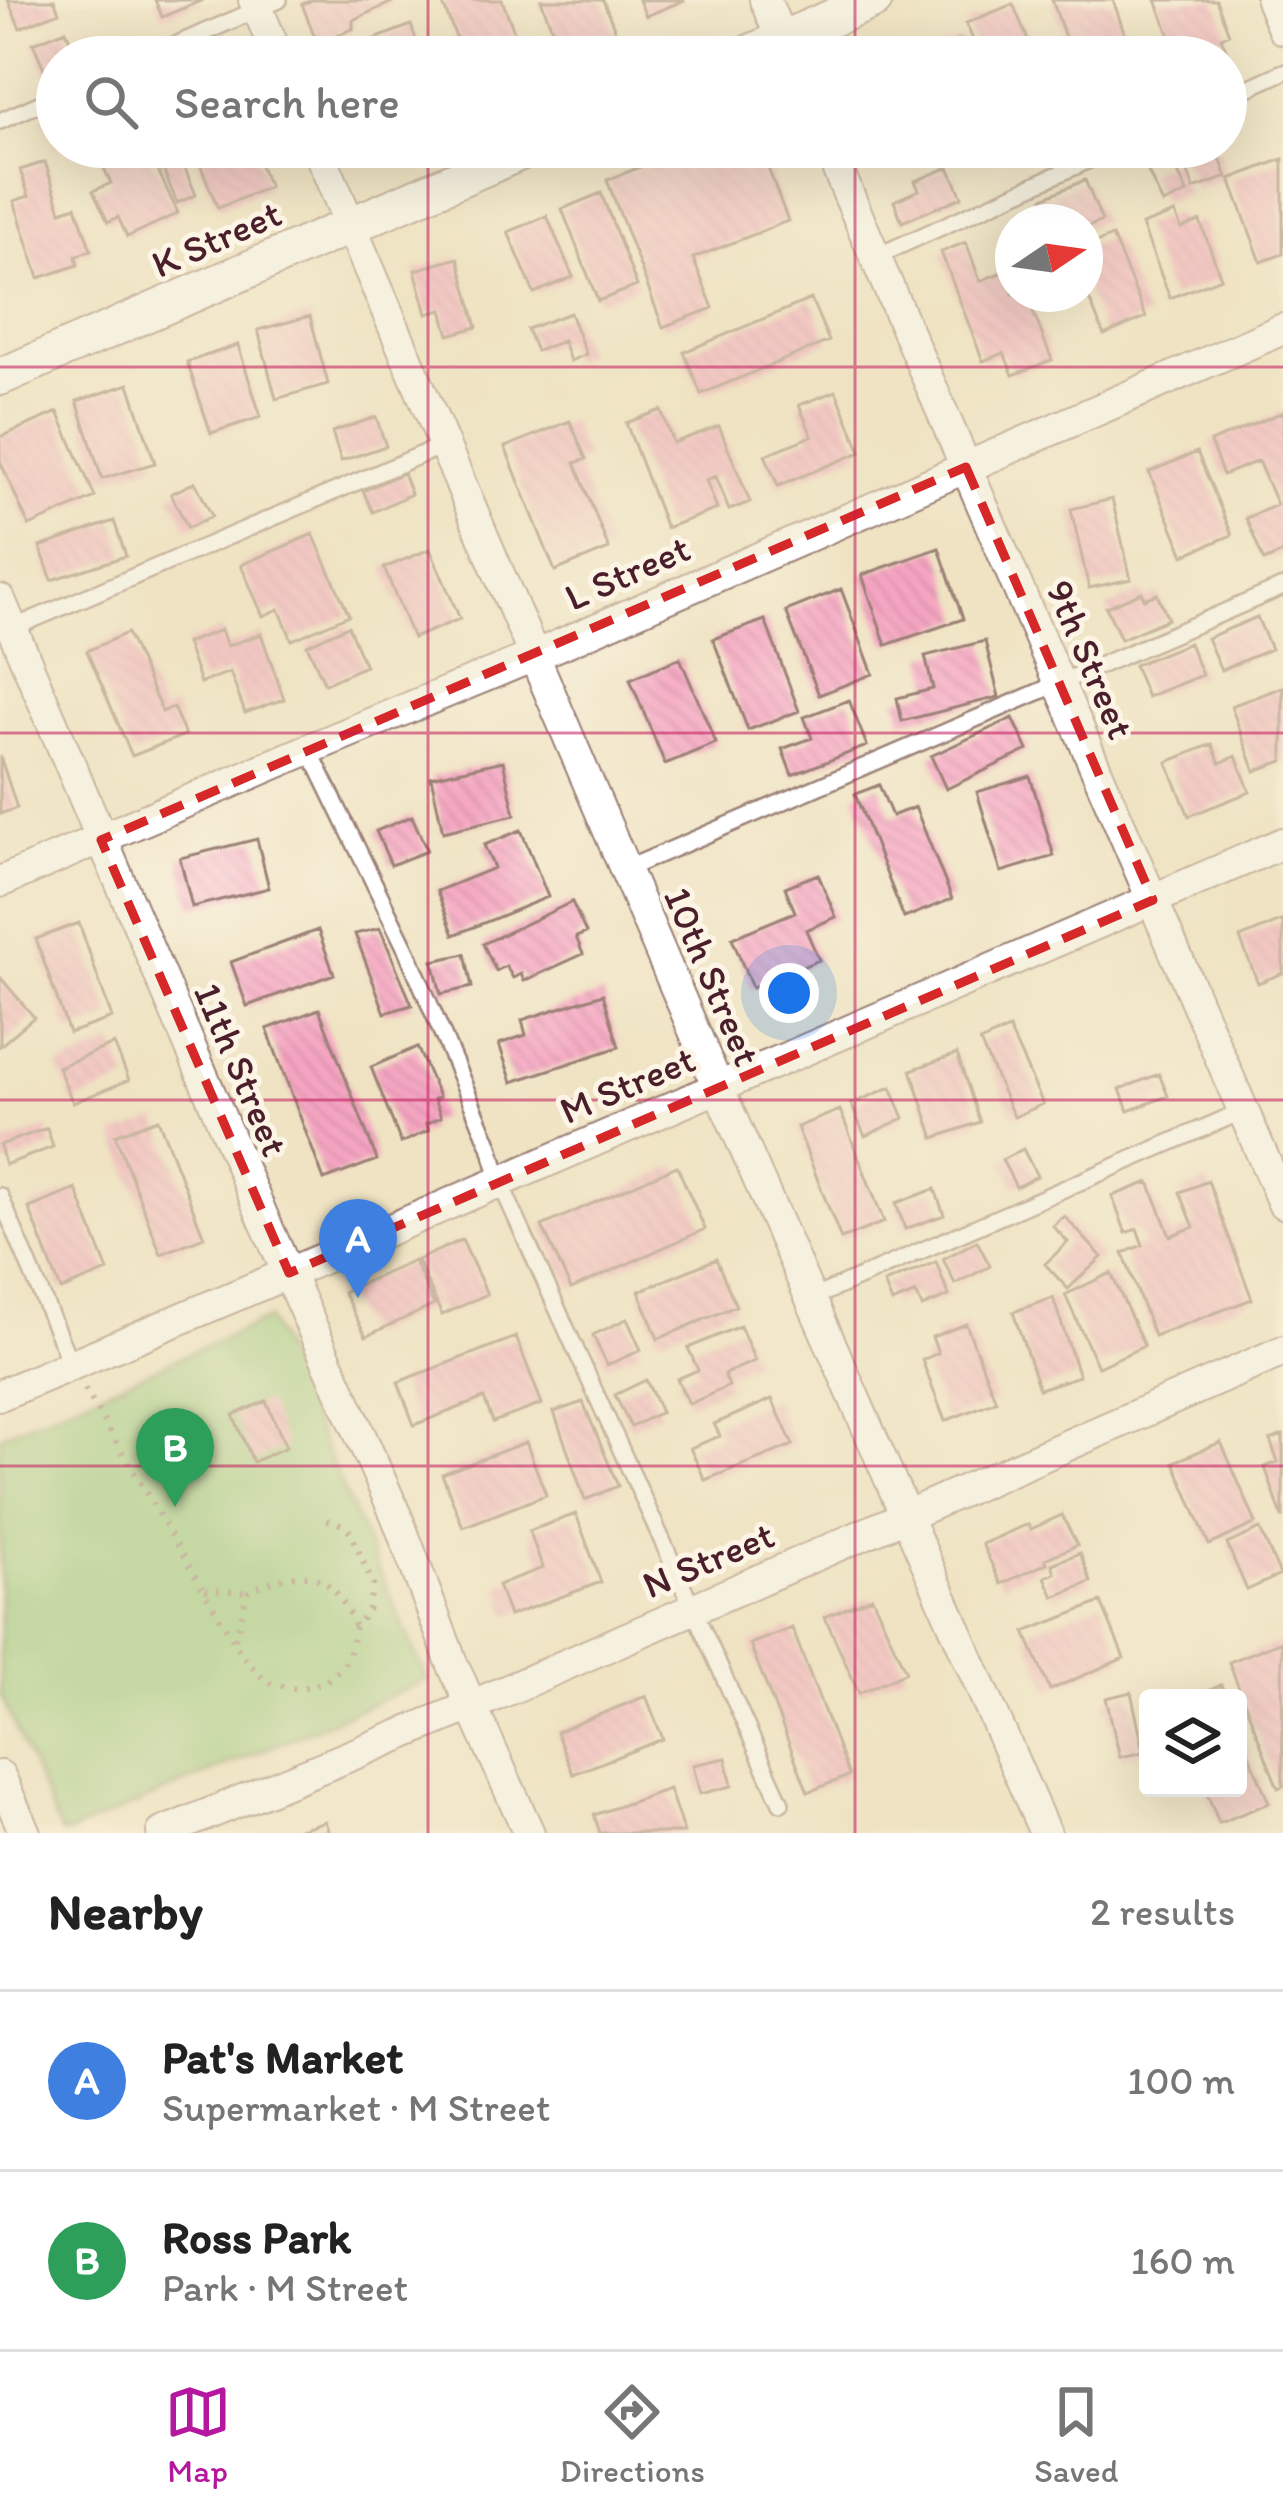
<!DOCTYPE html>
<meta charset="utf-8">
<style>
:root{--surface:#fff;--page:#f6f6f6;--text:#222;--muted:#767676;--line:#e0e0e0;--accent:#b5179e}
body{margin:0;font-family:Itim,sans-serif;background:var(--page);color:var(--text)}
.controls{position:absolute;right:36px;bottom:36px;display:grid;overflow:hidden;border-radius:12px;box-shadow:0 12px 48px #0002}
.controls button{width:108px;height:108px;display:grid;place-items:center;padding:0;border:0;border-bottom:3px solid var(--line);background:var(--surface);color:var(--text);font:60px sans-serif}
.compass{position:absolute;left:995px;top:204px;width:108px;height:108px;border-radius:50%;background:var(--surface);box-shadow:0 12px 48px #0002;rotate:77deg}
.you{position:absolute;left:789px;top:993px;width:42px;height:42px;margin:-30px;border:9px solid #fff;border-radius:50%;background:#1a73e8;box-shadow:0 0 0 18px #1a73e833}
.badge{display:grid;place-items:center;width:78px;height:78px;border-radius:50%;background:var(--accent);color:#fff;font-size:39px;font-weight:700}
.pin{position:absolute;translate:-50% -99px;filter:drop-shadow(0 3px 6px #0008)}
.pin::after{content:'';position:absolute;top:63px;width:42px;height:36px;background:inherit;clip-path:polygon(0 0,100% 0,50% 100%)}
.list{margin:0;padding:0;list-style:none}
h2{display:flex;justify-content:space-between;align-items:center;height:156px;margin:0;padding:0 48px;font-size:51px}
h2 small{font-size:39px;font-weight:400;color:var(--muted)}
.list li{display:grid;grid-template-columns:78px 1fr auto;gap:36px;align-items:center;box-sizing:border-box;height:180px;padding:0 48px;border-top:3px solid var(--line)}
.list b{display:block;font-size:45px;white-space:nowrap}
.list p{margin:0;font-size:39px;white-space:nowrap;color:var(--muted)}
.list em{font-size:39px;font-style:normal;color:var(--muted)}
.icon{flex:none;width:66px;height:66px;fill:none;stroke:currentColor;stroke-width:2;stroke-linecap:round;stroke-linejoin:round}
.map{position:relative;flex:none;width:1283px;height:1833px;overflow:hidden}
.search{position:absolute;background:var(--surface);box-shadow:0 12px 48px #0002;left:36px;right:36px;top:36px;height:132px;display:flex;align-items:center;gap:30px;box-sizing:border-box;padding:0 42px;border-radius:66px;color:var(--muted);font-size:45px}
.sheet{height:516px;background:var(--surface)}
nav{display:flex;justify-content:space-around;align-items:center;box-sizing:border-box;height:168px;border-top:3px solid var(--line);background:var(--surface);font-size:33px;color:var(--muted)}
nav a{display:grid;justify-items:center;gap:6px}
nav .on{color:var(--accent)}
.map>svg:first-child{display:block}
</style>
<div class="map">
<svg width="1283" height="1833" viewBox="0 0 1283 1833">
<defs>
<pattern id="building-back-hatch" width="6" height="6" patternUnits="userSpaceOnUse" patternTransform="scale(3)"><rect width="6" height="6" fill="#f6a6c2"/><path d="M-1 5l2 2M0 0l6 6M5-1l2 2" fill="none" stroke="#d48ea7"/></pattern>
</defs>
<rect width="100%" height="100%" fill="#fcf5e5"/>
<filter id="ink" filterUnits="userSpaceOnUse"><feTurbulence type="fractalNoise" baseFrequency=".00833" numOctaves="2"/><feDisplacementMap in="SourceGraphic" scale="24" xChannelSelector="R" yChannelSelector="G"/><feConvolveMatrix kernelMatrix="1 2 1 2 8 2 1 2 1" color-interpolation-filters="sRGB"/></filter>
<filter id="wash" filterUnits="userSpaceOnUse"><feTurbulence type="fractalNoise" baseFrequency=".004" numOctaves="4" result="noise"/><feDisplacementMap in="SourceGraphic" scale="48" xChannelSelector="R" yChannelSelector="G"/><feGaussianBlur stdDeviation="2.7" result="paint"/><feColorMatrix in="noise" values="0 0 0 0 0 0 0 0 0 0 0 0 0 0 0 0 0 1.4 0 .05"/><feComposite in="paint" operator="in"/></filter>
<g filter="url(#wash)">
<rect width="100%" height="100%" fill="#efe3c3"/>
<path fill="#92c97c" stroke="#6e7454" stroke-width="3" d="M268 1319 427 1680 69 1833H61L0 1693V1436Z"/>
<g id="blocks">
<path fill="url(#building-back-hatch)" d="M8 0H54L59 12 20 28Z
M155 0H203L162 17Z
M312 0H397L353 20V29L317 43 302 4Z
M448 0H502L524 57H464L442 2Z
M541 0H603L618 38 563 57Z
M639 0H685L646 16Z
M1052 0H1113L1131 52 1116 57H1072Z
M1156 0H1216L1229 34 1221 37 1232 65 1226 67V57H1178Z
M1013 4 1035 57H980L966 23Z
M411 25 422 57H358L354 47Z
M66 30 76 57H57V71L47 75 33 43Z
M960 40 967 57H917Z
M57 110V150L42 117Z
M94 147H147L178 213 127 237 118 217 108 222 93 191 111 183Z
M154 147H176L196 195 177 203Z
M206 147H252L269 187 218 208 196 155 208 150Z
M690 147H760L788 221 693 258 713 308 663 327 607 180Z
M881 147H925L887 162Z
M1036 147H1082L1042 163Z
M1205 147H1216L1227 177 1194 189 1182 156Z
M1283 159V254L1261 262 1230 179Z
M1173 161 1187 193 1163 204 1148 172Z
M45 162 61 211 76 206 91 250 76 256 78 265 39 278 14 201 29 196 20 170Z
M949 167 962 197 902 222 894 201 919 190 915 181Z
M1085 180 1102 221 1085 228V222H1055L1043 198Z
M601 193 637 286 598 301 562 209Z
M1175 213 1181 228 1200 221 1221 278 1170 298 1142 225Z
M547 216 573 277 534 293 508 232Z
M1112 236 1146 317 1104 335 1085 289V248Z
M966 242 980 281 1013 268V294H1026L1052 360 1013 375 1004 353 983 361 941 252Z
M458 258 477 327 449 335 442 310 427 314 415 270Z
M811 299 829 341 701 394 684 352Z
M570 313 586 354 570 361 563 341 536 351 527 329Z
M310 316 328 384 276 399 258 330Z
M238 345 261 417 211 433 187 362Z
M129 384 155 463 102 479 77 401Z
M836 391 861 452 778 486 765 455 812 436 799 405Z
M661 410 673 443 719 426 750 502 729 510 716 476 706 480 717 509 666 528 626 423Z
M58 412 95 497 29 526 0 461V437Z
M1283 412V553L1264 561 1246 518 1277 505 1258 461 1223 475 1210 442Z
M376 417 386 446 341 461 332 432Z
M570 421 586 459 575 463 609 549 555 571 505 447Z
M1197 452 1232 535 1184 555 1149 472Z
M403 473 411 494 373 512 363 491Z
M195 482 212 516 188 528 171 494Z
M1112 499 1131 579 1089 588 1071 509Z
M114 521 126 556 52 580 40 547Z
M313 534 349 615 292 640 279 609 263 616 241 565Z
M939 548 963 619 886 645 862 575Z
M430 549 460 619 413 638 384 568Z
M841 589 873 674 819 695 786 611Z
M1142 592 1144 599 1157 594 1168 619 1121 639 1106 607Z
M1257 617 1271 649 1221 670 1207 638Z
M765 620 799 711 748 730 713 639Z
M348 626 365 666 325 684 307 645Z
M221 630 227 646 261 634 284 699 245 713 230 672 200 683 186 643Z
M127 633 162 712 173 707 185 735 132 756 87 651Z
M985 641 999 697 902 721 897 698 933 689 925 656Z
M1189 643 1202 675 1147 697 1134 665Z
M680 658 716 743 665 764 630 679Z
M1283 687V761L1255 771 1231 706Z
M849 700 867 746 792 775 782 749 812 738 804 717Z
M1013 718 1028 750 946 789 931 756Z
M1212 744 1220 763 1236 756 1250 792 1189 816 1167 762Z
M0 756 17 808 0 814Z
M503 761 515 815 443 832 431 777Z
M1030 776 1054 856 1001 872 977 792Z
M879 785 892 816 915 807 952 899 904 918 855 794Z
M412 816 427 851 391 865 376 831Z
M521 830 548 897 454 935 437 891 494 868 484 845Z
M257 839 269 888 192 907 180 858Z
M818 874 836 917 806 930 819 960 752 988 732 938 795 912 785 887Z
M572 902 586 933 576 937 583 954 524 981 521 974 513 978 506 966 496 971 483 944Z
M1283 920V973L1258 983 1240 938Z
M79 923 112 1018 69 1033 36 939Z
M380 928 412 1005 385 1013 355 934Z
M318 930 334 974 247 1006 231 962Z
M465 954 472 987 441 994 433 961Z
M0 977 34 1017 0 1046Z
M603 994 619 1047 512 1082 499 1044 526 1035 522 1020Z
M319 1009 377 1160 324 1180 267 1029Z
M1009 1029 1043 1104 1014 1117 980 1042Z
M114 1044 129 1080 73 1103 58 1067Z
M417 1047 439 1097 434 1099 441 1117 426 1124 429 1130 401 1143 371 1067Z
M957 1054 980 1122 934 1138 911 1070Z
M1159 1074 1168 1096 1128 1111 1120 1089Z
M891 1087 904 1118 865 1136 851 1104Z
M840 1110 884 1222 841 1239 797 1127Z
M158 1119 204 1237 161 1254 115 1135Z
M47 1128 53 1147 5 1165 0 1145Z
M1023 1149 1037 1176 1016 1187 1002 1160Z
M677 1166 705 1229 571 1289 542 1226Z
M1208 1181 1252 1299 1154 1336 1123 1253 1143 1245 1137 1229 1126 1233 1112 1196 1149 1182 1170 1236 1194 1227 1180 1192Z
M76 1189 108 1271 61 1290 29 1208Z
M935 1189 944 1215 905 1229 896 1203Z
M1064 1216 1102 1257 1068 1289 1045 1264 1068 1242 1053 1226Z
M462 1240 487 1294 442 1315 417 1260Z
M977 1241 990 1266 955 1284 943 1259Z
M716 1259 736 1306 658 1339 639 1291Z
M414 1261 434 1305 366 1336 343 1292Z
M936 1262 949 1296 922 1307 916 1293 892 1303 884 1283Z
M1111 1273 1144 1346 1098 1367 1065 1295Z
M1053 1298 1079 1376 1039 1389 1013 1312Z
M627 1319 641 1350 607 1365 593 1335Z
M966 1324 996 1401 945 1421 922 1360 938 1353 932 1337Z
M740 1326 755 1361 724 1374 729 1386 689 1404 677 1379 698 1370 688 1348Z
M516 1337 542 1404 493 1422 484 1398 414 1425 398 1382Z
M646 1380 661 1412 631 1427 615 1395Z
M772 1399 793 1445 705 1480 690 1448 720 1436 714 1424Z
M266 1401 286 1447 253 1462 233 1415Z
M583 1402 618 1486 585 1500 554 1412Z
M1283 1435V1517H1282L1265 1467 1278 1462 1270 1440Z
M526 1442 546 1495 463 1527 442 1474Z
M1221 1442 1256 1523 1209 1545 1174 1462Z
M576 1514 601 1582 509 1616 498 1585 543 1568 529 1531Z
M1062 1515 1077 1545 1045 1559 1047 1563 1001 1584 982 1544 1028 1524 1031 1529Z
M1260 1529 1280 1575 1247 1590 1227 1544Z
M1080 1553 1091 1582 1054 1597 1045 1577 1055 1573 1052 1564Z
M872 1597 906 1672 859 1693 825 1617Z
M1101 1602 1124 1658 1050 1690 1025 1632Z
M792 1628 849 1776 808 1792 750 1644Z
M1282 1641 1283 1786 1278 1788 1229 1662Z
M1221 1685 1227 1698H1192Z
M1131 1692 1144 1752 1120 1757 1106 1698Z
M646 1696 663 1739 573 1774 556 1732Z
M1245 1744 1269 1803 1219 1823 1205 1788H1238V1747Z
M726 1758 732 1786 700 1794 693 1765Z
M669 1789 684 1833H600L594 1815Z
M325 1821 329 1833H291L290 1832Z"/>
</g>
</g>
<g filter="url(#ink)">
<use href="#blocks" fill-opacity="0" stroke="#9c8177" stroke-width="3"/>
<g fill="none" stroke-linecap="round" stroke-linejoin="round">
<g stroke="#9c8177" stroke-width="20">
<path id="service" d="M148 57 279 0
M1226 98 1283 72
M0 121 57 96
M875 257 1118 147
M8 630 444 445
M309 749 407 951 490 1146 499 1180 781 1803
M626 869 1283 587
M0 1196 71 1365
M810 1299 1243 1111"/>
</g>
<g stroke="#9c8177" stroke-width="34">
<path id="minor" d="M254 0 278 57
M765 0 789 57
M1271 0 1283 29
M317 147 718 1087 1045 1833
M828 147 1283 1203
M0 600 265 1222 396 1515 452 1663 529 1833
M0 882 309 749 534 656 1283 329
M0 1395 289 1273 1283 843
M0 1776 25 1833
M162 1833 471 1706 1283 1351"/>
</g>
<g stroke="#9c8177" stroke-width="40">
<path id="tertiary" d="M741 57 874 0
M0 377 532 147"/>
</g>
<path stroke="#9c8177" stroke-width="6" stroke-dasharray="3 9" stroke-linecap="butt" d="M85 1389 243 1657 268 1683 297 1689 325 1682 343 1666 349 1656 355 1628 368 1610 373 1585 351 1533 346 1526 327 1520
M205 1590 248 1592
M235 1639 248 1592C303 1565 332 1568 355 1628"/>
<use href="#service" stroke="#fff" stroke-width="15"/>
<use href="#minor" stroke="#fff" stroke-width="30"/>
<use href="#tertiary" stroke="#fff" stroke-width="36"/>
</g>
</g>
<path d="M0 0H1283V1833H0ZM966 467 1153 900 289 1273 101 840Z" fill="#efe3c3" fill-opacity=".55" fill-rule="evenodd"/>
<path fill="none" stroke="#d62828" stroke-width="9" stroke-dasharray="24 15" stroke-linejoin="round" d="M966 467 1153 900 289 1273 101 840Z"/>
<path fill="none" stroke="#c2185b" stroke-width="3" stroke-opacity="0.55" d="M428 0V57M855 0V57M428 147V1833M855 147V1833M0 367H1283M0 733H1283M0 1100H1283M0 1466H1283"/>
<g text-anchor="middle" stroke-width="10" stroke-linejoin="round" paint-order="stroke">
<g font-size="39" fill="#4a1f2b" stroke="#fcf5e5">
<text transform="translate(216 238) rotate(-24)" y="14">K Street</text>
<text transform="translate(627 572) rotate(-24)" y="14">L Street</text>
<text transform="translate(1091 659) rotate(67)" y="14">9th Street</text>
<text transform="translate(713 976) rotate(67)" y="14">10th Street</text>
<text transform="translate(242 1069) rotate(67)" y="14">11th Street</text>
<text transform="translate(627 1084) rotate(-23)" y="14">M Street</text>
<text transform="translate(708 1559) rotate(-23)" y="14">N Street</text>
</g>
</g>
</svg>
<div class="controls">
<button><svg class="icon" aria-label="layers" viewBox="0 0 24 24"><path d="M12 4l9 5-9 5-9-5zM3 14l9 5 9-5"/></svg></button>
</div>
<svg class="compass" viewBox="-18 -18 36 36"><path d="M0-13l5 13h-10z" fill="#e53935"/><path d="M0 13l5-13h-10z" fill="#767676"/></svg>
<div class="you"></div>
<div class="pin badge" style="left:358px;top:1298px;background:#3f7fe0">A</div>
<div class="pin badge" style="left:175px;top:1507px;background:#2e9e5b">B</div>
<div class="search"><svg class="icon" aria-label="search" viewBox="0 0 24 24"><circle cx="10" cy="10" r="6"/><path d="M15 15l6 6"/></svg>Search here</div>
</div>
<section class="sheet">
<h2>Nearby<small>2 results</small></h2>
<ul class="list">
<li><span class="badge" style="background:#3f7fe0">A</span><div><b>Pat's Market</b><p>Supermarket · M Street</p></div><em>100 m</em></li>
<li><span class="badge" style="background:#2e9e5b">B</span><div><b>Ross Park</b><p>Park · M Street</p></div><em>160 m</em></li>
</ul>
</section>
<nav>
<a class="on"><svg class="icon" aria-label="map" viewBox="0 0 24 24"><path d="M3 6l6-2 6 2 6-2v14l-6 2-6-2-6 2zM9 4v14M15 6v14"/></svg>Map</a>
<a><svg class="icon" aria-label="directions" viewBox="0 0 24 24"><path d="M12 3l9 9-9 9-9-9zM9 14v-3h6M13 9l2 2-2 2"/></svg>Directions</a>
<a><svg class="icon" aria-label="saved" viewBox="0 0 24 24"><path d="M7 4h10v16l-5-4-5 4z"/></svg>Saved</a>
</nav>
